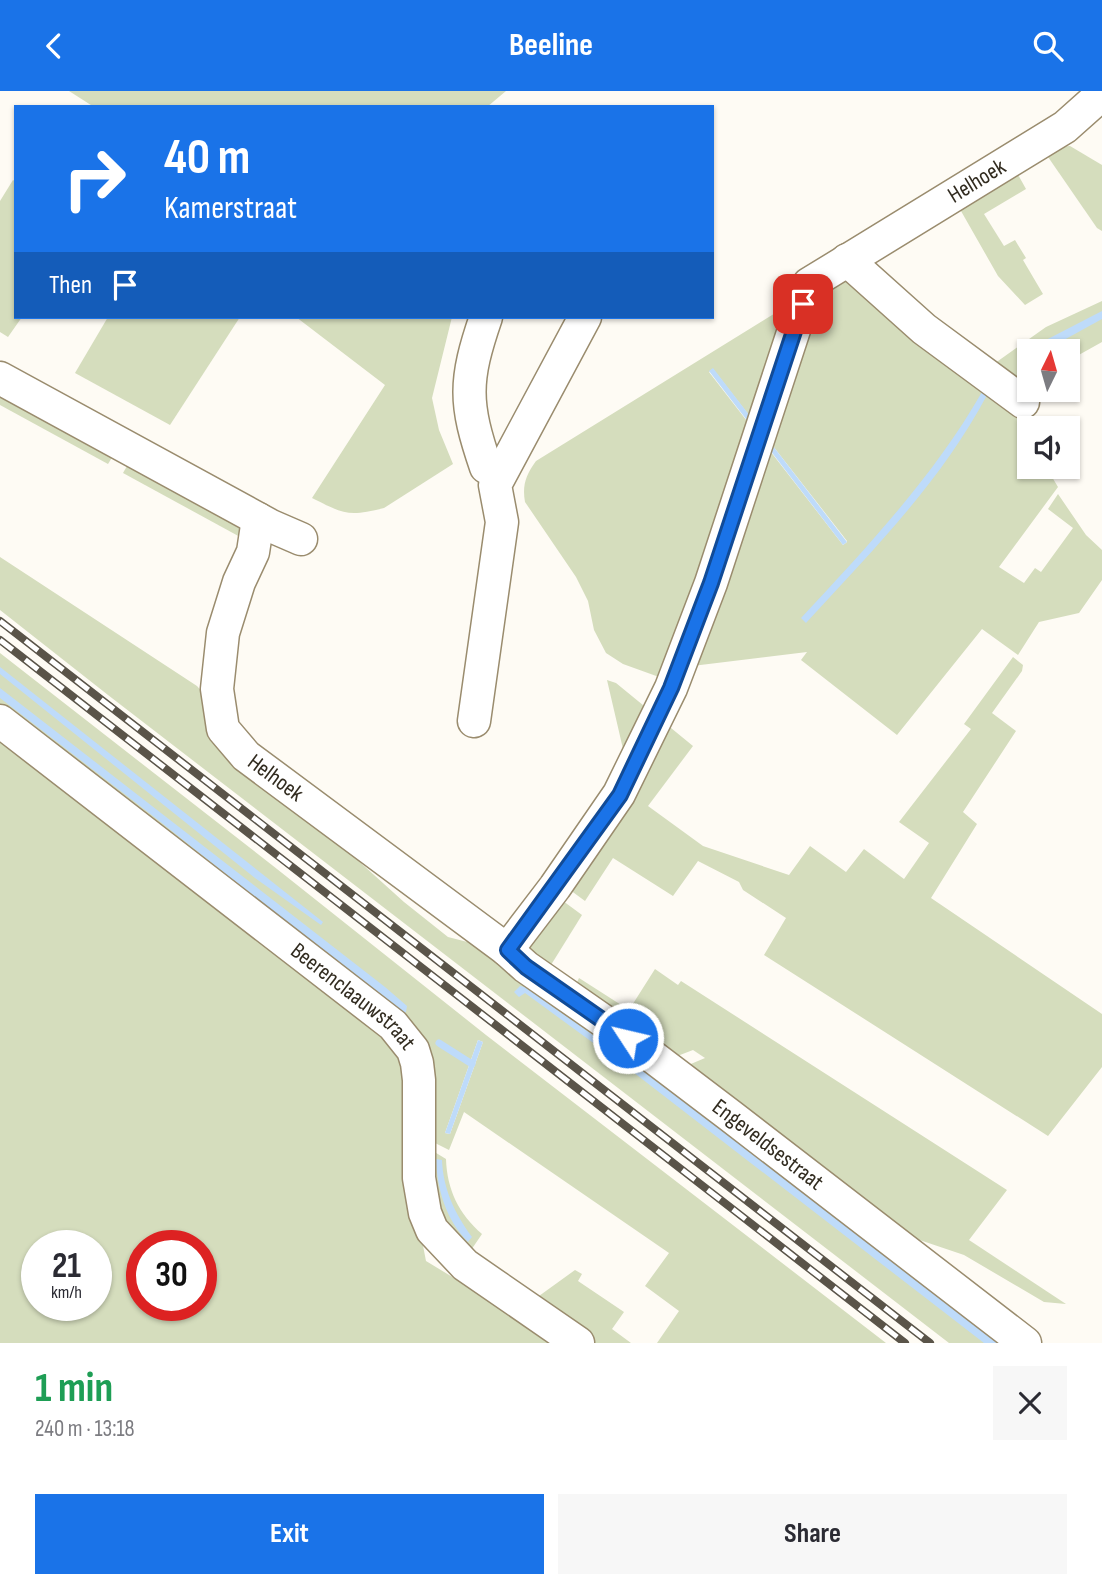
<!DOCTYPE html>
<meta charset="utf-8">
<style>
:root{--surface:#fff;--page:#f7f7f7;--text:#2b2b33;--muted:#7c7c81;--accent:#1a73e8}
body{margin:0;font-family:"Sofia Sans Condensed",sans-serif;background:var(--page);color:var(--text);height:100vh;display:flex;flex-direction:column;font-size:26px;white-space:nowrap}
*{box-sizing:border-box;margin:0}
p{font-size:23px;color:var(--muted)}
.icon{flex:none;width:38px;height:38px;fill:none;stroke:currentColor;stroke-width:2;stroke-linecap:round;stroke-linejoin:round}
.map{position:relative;height:1252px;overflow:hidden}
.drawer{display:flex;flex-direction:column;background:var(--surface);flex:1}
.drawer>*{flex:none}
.banner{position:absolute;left:14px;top:14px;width:700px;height:214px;border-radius:0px;box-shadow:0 2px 5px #0004;background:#1a73e8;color:#fff;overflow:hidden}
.needle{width:46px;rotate:5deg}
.buttons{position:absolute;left:1017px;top:248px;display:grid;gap:14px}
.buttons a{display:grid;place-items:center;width:63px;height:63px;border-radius:0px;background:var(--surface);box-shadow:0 2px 5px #0004;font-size:35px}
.speed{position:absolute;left:21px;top:1139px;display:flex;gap:14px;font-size:35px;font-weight:700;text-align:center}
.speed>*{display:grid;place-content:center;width:91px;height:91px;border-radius:50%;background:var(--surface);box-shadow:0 2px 5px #0004;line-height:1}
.speed small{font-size:18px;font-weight:400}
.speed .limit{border:10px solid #d22;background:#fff;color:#111}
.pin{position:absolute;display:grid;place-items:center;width:60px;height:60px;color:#fff;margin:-30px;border-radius:14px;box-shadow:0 4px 10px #0006}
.me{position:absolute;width:77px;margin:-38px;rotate:305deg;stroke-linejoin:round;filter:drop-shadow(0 0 5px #0008)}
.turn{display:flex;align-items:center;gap:24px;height:147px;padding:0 35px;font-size:32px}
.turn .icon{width:91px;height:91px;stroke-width:2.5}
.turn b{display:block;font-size:49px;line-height:60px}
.then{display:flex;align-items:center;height:66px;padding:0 35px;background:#0003;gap:14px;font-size:26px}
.round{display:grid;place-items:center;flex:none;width:74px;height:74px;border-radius:0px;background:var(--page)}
.head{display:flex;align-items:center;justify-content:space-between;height:119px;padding:0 35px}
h1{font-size:42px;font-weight:700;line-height:52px;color:#1e9e55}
.cta{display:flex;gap:14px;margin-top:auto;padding:14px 35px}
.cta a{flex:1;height:80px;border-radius:0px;background:var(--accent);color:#fff;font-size:28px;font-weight:700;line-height:80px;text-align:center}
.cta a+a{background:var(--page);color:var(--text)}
header{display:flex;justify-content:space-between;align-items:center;height:91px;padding:0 35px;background:var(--accent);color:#fff;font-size:32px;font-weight:700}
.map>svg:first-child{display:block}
.green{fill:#d5ddbd;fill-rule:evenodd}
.water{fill:#bedbfa}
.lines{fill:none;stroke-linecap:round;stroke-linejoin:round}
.stream{stroke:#bedbfa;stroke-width:7}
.minor-casing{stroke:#9a8c6e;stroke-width:35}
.minor{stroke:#fff;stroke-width:32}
.rail-casing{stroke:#5a5449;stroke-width:8}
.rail{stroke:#fff;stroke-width:5;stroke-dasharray:16;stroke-linecap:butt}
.route-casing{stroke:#114b97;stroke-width:18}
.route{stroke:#1a73e8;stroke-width:12}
.labels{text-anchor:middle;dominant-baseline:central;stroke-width:5;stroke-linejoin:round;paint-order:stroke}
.street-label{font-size:23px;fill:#322c20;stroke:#fff}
</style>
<header><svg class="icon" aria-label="back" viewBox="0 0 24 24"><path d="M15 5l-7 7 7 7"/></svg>Beeline<svg class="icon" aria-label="search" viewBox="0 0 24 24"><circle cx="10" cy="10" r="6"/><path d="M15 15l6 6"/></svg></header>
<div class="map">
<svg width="1102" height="1252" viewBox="0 0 1102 1252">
<rect width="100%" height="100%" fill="#fefbf4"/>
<g class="green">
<polygon points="69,0 506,0 487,16 94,16"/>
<polygon points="1070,55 1102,74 1102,140 1097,137 1046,63 1059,56"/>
<polygon points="1016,80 1026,98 984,123 1004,155 1015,149 1026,167 1023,169 1043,203 1025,214 998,185 957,113"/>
<polygon points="13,89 16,91 16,226 22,226 8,246 0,241 0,110"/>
<path d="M847 186 1013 320 1029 344V376H1046L1058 396 999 476 1024 492 1035 477 1041 481 1073 437 1048 418 1058 403 1086 444 1102 459V489L1079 522 1039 531 1018 564 982 538 897 644 801 569 807 561 684 576 659 586 623 573 606 562 594 539 588 510 576 486 525 411C522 394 526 384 536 370L827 190ZM713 278 847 450V451L843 454 709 281Z"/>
<polygon points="1102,210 1102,251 1068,270 1068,261 1029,261 1029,293 1021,294 991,275 1046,236"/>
<polygon points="108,226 240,226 170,334 75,282"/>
<path d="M296 226H452L432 307 439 339 453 373 384 417C348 426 344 423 312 407L385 294Z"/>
<polygon points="0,296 116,360 108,373 0,314"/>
<polygon points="131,368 249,430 242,447 123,382"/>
<polygon points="0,466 197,595 323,738 404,811 448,846 483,855 1014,1252 949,1252 108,604 0,519"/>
<path d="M0 562 277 778 486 944 886 1252H657L679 1220 645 1195 669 1162 464 1021 449 1059 429 1049V975L0 620ZM478 949 483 951 450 1043 445 1042Z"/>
<polygon points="1013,566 1023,574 1022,580 992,622 1016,640 963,721 977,733 931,807 1102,923 1102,976 1048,1045 764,864 786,827 743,799 739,791 698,770 673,805 613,767 585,810 566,796 630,688 607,589 616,592 693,655 648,715 703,755 789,784 810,755 846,781 864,758 904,788 929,752 899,731 971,638 964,633"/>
<path d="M0 639 410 957 417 1124 426 1170 561 1252H0ZM37 1155H96V1214H37ZM142 1155H201V1214H142Z"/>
<polygon points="559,807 582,824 546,882 521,862"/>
<polygon points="655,878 678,894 681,890 1007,1099 969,1149 1066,1213 1044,1211 964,1164 890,1139 679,978 705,967 693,959 667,969 573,900 579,887 629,919"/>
<path d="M428 1057 446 1068C447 1099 459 1123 482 1143L467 1165 439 1129Z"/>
<polygon points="575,1179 582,1183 578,1190 624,1221 612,1238 631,1252 594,1252 535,1211 539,1205"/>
</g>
<g class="water">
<polygon points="1102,220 1102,228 1042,261 1030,261 1044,250"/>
<polygon points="713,277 847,451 843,454 709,280"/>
<path d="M982 301 987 304C941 391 872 460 806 532L801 527C867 456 934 385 982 301Z"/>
<polygon points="0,576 323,831 321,834 255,787 0,583"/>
<polygon points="0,597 385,896 407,915 406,921 402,923 153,725 0,607"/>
<polygon points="520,895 525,896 664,994 999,1252 984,1252 633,981 525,902 519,906 514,901"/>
<polygon points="478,949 483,951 450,1043 445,1042"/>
<path d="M436 1068 442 1069C443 1098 455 1123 472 1146L468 1151C446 1129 437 1098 436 1068Z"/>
</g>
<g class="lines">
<polyline class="stream" points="439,952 472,973"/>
<g class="minor-casing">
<g id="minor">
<polyline points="847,169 924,238 1023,311"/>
<polyline points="0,287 271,435 301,448"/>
<path d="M486 376C464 312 464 290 486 226"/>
<path id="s1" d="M258 428 253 461 239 491 223 542 217 598 223 638 246 665 507 859 526 876 628 947 732 1026 1025 1252"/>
<path id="s2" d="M0 630 393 934 413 959 417 972 419 989V1087L425 1122 432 1139 465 1174 578 1252"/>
<polyline points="474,630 502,431 495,394 585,226"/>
<path id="s3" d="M507 859 555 796 619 703 671 597 711 492 809 193 1065 36 1102 3"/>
</g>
</g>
<use href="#minor" class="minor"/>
<g class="rail-casing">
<g id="rail">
<polyline points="0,530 930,1252"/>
<polyline points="0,549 905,1252"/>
</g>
</g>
<use href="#rail" class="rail"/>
</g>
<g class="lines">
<g class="route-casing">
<polyline id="route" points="628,947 526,876 508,859 620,704 671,597 711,492 803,213"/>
</g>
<use href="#route" class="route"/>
</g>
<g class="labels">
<g class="street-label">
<text stroke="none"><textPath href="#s3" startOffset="934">Helhoek</textPath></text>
<text stroke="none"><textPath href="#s1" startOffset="289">Helhoek</textPath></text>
<text stroke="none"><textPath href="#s2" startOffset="448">Beerenclaauwstraat</textPath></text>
<text stroke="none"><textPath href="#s1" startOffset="903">Engeveldsestraat</textPath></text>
</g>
</g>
</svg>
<div class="buttons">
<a><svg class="needle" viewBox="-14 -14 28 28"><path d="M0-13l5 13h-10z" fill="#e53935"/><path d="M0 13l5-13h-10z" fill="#7c7c81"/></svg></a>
<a><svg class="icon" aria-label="sound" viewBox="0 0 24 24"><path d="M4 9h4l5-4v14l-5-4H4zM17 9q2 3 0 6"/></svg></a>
</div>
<div class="speed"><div>21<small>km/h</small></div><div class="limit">30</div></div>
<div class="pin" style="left:803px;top:213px;background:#d93025"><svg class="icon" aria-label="arrive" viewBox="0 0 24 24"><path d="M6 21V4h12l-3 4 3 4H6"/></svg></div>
<svg class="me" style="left:628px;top:947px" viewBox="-20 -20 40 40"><circle r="17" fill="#1a73e8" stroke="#fff" stroke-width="3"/><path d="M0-11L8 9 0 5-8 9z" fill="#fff"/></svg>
<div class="banner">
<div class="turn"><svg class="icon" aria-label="right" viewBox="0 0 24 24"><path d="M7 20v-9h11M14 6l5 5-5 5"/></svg><div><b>40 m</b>Kamerstraat</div></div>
<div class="then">Then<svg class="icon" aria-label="arrive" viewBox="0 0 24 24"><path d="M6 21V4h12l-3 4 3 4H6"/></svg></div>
</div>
</div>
<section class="drawer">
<div class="head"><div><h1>1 min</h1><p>240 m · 13:18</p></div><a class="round"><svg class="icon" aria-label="close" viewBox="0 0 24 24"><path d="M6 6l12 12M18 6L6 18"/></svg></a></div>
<div class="cta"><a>Exit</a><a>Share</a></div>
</section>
